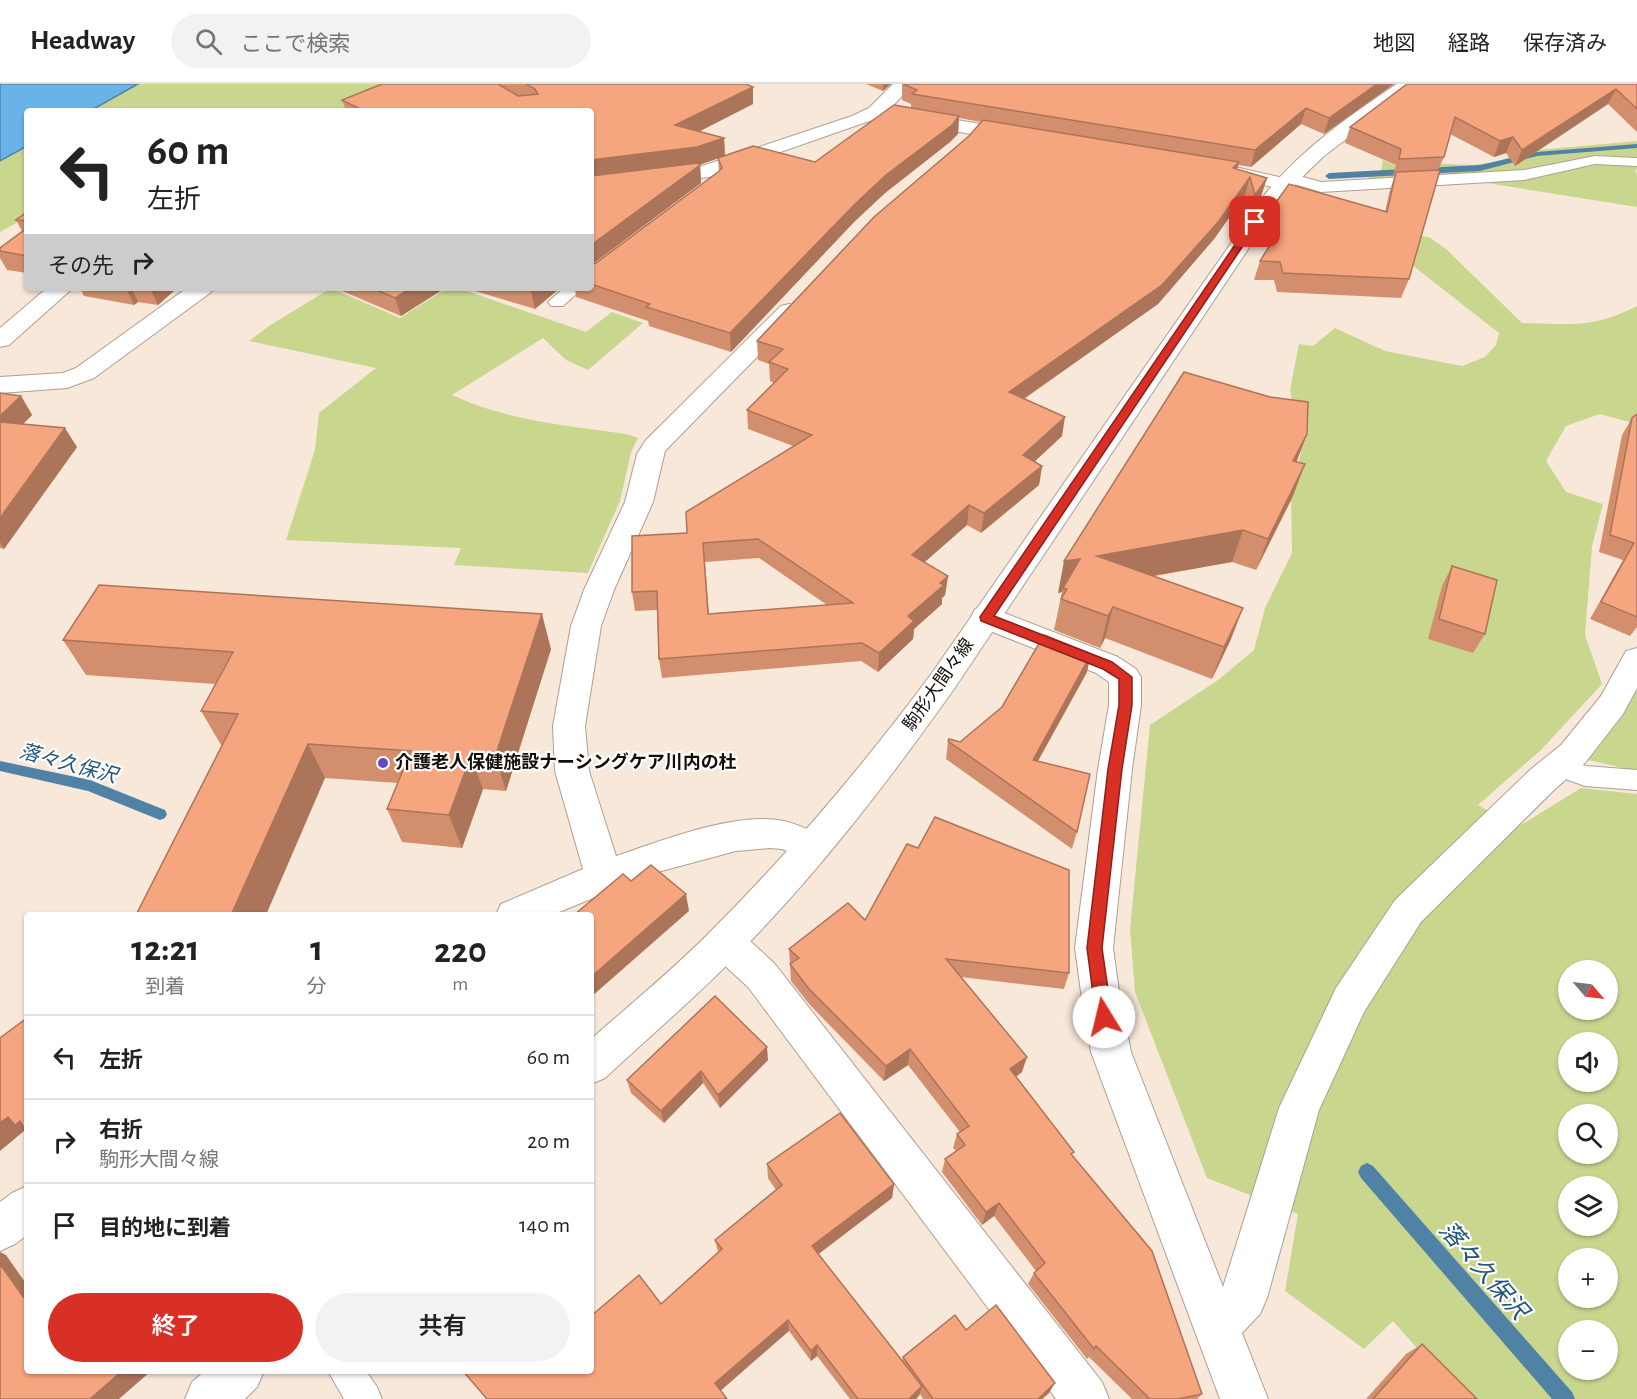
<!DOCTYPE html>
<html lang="ja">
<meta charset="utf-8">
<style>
:root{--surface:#fff;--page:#f2f2f2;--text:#222;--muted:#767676;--line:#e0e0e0;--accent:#d93025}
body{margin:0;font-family:"Alegreya Sans","Noto Sans JP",sans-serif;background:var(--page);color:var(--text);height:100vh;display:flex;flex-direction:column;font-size:22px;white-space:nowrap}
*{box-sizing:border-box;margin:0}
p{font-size:20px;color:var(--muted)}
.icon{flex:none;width:33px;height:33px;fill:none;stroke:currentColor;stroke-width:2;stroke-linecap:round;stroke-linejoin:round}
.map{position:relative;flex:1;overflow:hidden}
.side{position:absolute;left:24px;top:828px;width:570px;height:462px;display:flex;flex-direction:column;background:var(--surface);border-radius:6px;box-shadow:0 2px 4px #0004}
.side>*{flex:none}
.hud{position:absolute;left:24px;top:24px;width:570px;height:183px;border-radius:6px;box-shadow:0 2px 4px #0004;background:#fff;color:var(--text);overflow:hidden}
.needle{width:39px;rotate:118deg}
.controls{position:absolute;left:1558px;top:876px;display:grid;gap:12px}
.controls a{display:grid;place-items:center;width:60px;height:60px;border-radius:50%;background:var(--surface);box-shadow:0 2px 4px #0004;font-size:30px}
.pin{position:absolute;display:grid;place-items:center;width:51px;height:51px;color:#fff;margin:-26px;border-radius:12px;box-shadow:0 3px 9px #0006}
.me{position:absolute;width:66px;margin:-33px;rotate:351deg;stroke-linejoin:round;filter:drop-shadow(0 0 4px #0008)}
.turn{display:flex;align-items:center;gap:21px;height:126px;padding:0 24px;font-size:27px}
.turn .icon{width:78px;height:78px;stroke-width:2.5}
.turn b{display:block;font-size:42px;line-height:51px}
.then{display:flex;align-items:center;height:57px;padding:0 24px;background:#0003;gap:12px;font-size:22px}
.eta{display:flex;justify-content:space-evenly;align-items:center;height:102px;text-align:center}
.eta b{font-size:36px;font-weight:600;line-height:42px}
.action{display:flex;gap:12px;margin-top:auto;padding:12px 24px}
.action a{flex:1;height:69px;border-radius:36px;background:var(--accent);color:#fff;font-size:24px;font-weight:600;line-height:69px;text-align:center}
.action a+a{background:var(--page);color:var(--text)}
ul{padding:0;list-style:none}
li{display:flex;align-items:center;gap:18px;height:84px;padding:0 24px;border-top:2px solid var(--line)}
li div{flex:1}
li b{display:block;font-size:22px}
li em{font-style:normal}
header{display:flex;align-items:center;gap:36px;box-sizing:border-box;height:84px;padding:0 30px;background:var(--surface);border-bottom:2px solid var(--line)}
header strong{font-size:28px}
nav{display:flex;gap:33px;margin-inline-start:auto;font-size:21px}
.search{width:420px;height:54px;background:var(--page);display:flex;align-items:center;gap:15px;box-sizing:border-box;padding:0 21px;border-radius:33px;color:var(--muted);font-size:22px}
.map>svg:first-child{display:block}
.green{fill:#c9d68e;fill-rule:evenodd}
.water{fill:#6ab3e9;stroke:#5082a6;stroke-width:1.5}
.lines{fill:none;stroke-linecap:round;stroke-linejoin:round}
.stream{fill:#5082a6;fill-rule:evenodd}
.service-casing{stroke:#ae9f92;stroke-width:2}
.minor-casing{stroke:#ae9f92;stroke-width:2}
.secondary-casing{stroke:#ae9f92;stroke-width:2}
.service{fill:#fff;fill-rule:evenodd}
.minor{fill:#fff;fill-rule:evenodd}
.secondary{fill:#fff;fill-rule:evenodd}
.wall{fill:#d38f6d;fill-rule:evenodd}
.shaded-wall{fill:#ac7459}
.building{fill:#f5a67f;stroke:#ac7459;stroke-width:1.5;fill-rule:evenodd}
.route{fill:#d93025;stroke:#8d1f18;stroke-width:1.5}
.poi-dot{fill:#6746bf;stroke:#fff;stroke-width:2}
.labels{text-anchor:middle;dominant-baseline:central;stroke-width:4.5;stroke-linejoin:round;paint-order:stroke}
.street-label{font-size:18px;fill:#130e09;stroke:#fff}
.poi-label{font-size:18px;font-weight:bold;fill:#130e09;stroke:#fff;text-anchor:start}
.water-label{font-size:20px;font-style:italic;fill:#21557a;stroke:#fff}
.near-water-label{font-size:24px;font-style:italic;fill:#21557a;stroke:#fff}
</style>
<header>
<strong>Headway</strong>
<div class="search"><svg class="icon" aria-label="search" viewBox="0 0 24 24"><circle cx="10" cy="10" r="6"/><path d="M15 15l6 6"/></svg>ここで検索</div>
<nav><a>地図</a><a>経路</a><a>保存済み</a></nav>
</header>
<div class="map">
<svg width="1637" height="1315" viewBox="0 0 1637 1315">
<rect width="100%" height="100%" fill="#f8e8da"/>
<g class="green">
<polygon points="138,0 394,0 346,27 224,27 213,25 209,27 90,27"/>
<polygon points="1637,57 1637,85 1635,87 1637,90 1637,123 1443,92 1371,96 1362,88 1381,87 1383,76 1395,81 1400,78 1473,81 1496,78 1526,67"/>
<polygon points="27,62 27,133 0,148 0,77"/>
<path d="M1390 148 1429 153 1446 165 1522 239C1571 240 1591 245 1637 222V335L1633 339 1600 330 1566 342 1546 377 1566 408 1603 420 1592 462 1585 551 1602 600 1541 666 1478 721 1518 743 1581 704 1637 710V1315H1462L1393 1237 1364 1265 1285 1207 1298 1130 1207 1094 1135 908 1130 845 1150 641 1218 596 1254 566 1265 524 1292 469 1291 406 1301 369 1290 306 1299 260 1313 262 1335 244 1385 267 1462 282 1485 273 1496 261 1499 249 1407 177ZM1569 886H1608V926H1569ZM1569 958H1608V998H1569ZM1569 1030H1608V1070H1569ZM1569 1102H1608V1142H1569ZM1569 1174H1608V1214H1569ZM1569 1246H1608V1286H1569Z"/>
<path d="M331 204 400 234 447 204H458L586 248 612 228 643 239 588 286 566 276 543 254 452 311C505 336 568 342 626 350L638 354 631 368 620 417 588 489 454 481 461 464 286 456 315 366 319 329 376 284 249 257 269 242Z"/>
<polygon points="1637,606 1637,687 1588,676"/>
</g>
<polygon class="water" points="0,0 138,0 90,27 27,27 27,62 0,77"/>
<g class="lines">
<g class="stream">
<polygon points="1637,60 1637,64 1537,72 1480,87 1329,95 1325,92 1329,89 1480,81 1537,68"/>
<polygon points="0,677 90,696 165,726 167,730 165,734 160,736 88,707 0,687"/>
<polygon points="1367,1079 1373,1082 1572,1308 1575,1315 1552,1315 1361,1094 1358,1088 1361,1082"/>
</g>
<g class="service-casing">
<g id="service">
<polygon points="1595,72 1637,74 1637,82 1595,80 1524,96 1321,108 1284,97 1281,94 1289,89 1321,98 1524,86"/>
<polygon points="564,204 583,204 563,222 551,222 548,218"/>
<polygon points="1558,672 1586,682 1637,686 1637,706 1585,702 1549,689 1546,682 1549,675"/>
<polygon points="328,1287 366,1287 377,1303 382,1315 344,1315"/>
</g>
</g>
<g class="minor-casing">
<g id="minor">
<polygon points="893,0 913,0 890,25 1017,46 1024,48 1027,52 1024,56 1017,58 878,34 709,93 591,108 591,96 699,83 852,32 869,24"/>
<polygon points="1222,80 1292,96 1295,100 1292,104 1285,106 1215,90 1212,86 1215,82"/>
<polygon points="47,204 73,204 9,261 0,263 0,244"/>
<polygon points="187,204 214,204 210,209 94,294 67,304 0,309 0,293 63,289 76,284"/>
<path d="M789 220 797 222 801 227 797 232 665 367 653 418 614 506 601 542 585 642 589 687 616 772C660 757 732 729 778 736 795 738 810 747 825 753L831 763 825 773 813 778 782 765 770 764 736 767 654 789 552 831H496L501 820 583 785 555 687 553 642 571 542 584 506 625 418 637 370 646 356 781 222Z"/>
<polygon points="986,522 1118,573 1136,585 1141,593 1141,621 1132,685 1113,864 1120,915 1131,968 1223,1203 1279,1024 1336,904 1395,816 1531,685 1561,661 1601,612 1626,567 1637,564 1637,604 1623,630 1585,679 1555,705 1421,838 1364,928 1319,1026 1267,1214 1260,1230 1242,1249 1268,1315 1220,1315 1091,968 1082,915 1075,864 1098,685 1109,621 1109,598 1096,589 975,541 971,533 975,525"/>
<polygon points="725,842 738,846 774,879 1102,1298 1109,1315 1056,1315 748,903 712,870 706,858 712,846"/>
<polygon points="27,1102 27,1151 15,1160 0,1167 0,1118 12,1109"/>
</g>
</g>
<g class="secondary-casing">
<g id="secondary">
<path d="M1397 0H1419L1324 72 1297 98 1273 128 954 605C888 698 818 789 738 870 696 913 649 953 605 994L591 1000V955C632 919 675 884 713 845 793 765 865 679 932 589L1266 109C1303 64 1349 32 1397 0Z"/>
<polygon points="205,1287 264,1287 257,1303 245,1315 185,1315 192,1298"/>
</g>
</g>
<use href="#service" class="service"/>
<use href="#minor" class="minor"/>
<use href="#secondary" class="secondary"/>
</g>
<g class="wall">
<path d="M382 0H746L753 3V20L699 47 724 54 725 72 815 78 911 24V20L902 16V0H1394L1324 50 1301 40 1251 83 1239 81 1237 85 1267 94 1261 112 1249 129 1245 111 1214 155 1158 220 1024 315 1062 352 1035 377 1042 382 1039 401 981 449 967 441 924 478 948 492 945 511 942 514V520L914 545 913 555 878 588 861 577 662 594 659 575 657 526 635 527 632 508 687 449 793 362 748 345 747 326 774 299 770 297 769 280 758 276 757 257 969 52 981 38 959 34 958 50 950 58 885 109 854 138 731 268 649 242 648 237 576 213 575 204H591V27H346L342 16ZM718 74 719 87 596 179 593 180 701 99 700 80ZM759 474 827 521 709 530 705 478Z"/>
<polygon points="866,0 891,0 883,7"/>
<polygon points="1637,0 1637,48 1608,20 1515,82 1506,69 1494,73 1450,50 1444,73 1438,86 1409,195 1401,214 1277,208 1274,196 1254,196 1260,177 1269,162 1259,153 1264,135 1385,128 1390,106 1395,91 1393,91 1396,81 1345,59 1350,43"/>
<polygon points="27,128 27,189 7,186 0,174 0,164 22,147 16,136"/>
<polygon points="80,204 177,204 158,221 138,218 134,221 84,212"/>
<polygon points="335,204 445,204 401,232"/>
<polygon points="465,204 560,204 535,225"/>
<polygon points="0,309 21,312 32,331 23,340 77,363 4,465 0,464"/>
<polygon points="1270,313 1307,350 1296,378 1293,412 1256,486 1232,478 1154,492 1231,555 1212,595 1105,554 1100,564 1054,546 1062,508 1058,509"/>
<polygon points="1637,330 1637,543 1630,552 1590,535 1623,476 1599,468 1622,351 1632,334"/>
<polygon points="1452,482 1485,550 1473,569 1428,555 1442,502"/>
<polygon points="63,556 551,565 506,707 483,705 462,764 402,758 387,725 398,699 325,694 221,661 201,627 215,600 86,591"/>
<polygon points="1087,588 1038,677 1077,748 1072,765 946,675 948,657 960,658"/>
<polygon points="865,836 1069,889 1064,905 961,893 1022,988 1016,993 1072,1072 1202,1310 1197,1315 1132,1315 1089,1273 1087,1275 1028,1200 1034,1189 1036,1187 994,1132 982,1141 942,1088 945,1075 956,1067 953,1064 957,1050 960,1048 908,981 884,997 810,921 791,897 789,865"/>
<polygon points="768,976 720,1024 703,999 664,1039 631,1009 627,996"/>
<polygon points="767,1080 894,1100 892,1114 818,1170 902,1277 903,1273 966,1246 1049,1309 1042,1315 923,1315 920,1310 916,1315 850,1315 817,1272 811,1277 789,1247 591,1287 661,1220 718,1168 715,1156 776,1106 768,1094"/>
<polygon points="1422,1260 1477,1315 1366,1315 1406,1270"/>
</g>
<g class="shaded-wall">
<polygon points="883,0 891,0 883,7"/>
<polygon points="1377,0 1394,0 1324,50 1329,34"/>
<polygon points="753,3 753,20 677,59 675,41"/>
<polygon points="1616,5 1608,20 1515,82 1522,66"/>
<polygon points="1306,24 1301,40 1251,83 1255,66"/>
<polygon points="959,32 958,50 950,58 885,109 854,138 731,268 730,249 855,120 886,91"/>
<polygon points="1513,53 1506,69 1494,73 1500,57"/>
<polygon points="724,54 725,72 699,81 591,94 591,76"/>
<polygon points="1239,78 1234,96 1233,84"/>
<polygon points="700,81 701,99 591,181 591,161"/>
<polygon points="1250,93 1245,111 1214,155 1158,220 1006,327 1009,308"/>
<polygon points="1267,94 1261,112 1249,129 1255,111"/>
<polygon points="126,204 132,204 138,218 134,221"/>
<polygon points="150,204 177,204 158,221"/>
<polygon points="411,204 445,204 401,232 395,214"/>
<polygon points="534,204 560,204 535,225 531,207"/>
<polygon points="21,312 32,331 6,357 0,348 0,332"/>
<polygon points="1065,333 1062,352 1020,391 1023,371"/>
<polygon points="65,344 77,363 4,465 0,458 0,434"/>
<polygon points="1307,350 1295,382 1293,377"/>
<polygon points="1305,380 1293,412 1256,486 1268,455"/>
<polygon points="1042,382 1039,401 981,449 984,429"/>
<polygon points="969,421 967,441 910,491 912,471"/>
<polygon points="1243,446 1232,478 1089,503 1097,472"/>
<polygon points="1080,475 1063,504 1062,508 1058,509 1064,477"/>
<polygon points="948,492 945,511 942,514 942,520 914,545 913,555 878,588 879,569 908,532 940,499"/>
<polygon points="1113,523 1105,554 1100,564 1108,532"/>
<polygon points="1243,524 1231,555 1212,595 1224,563"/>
<polygon points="542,530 551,565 506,707 495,673"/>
<polygon points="1091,570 1087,588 1029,693 1033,676"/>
<polygon points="308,660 325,694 266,831 231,831"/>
<polygon points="471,672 483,705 462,764 449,731"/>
<polygon points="686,810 689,827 591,913 591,893"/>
<polygon points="767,963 768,976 720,1024 718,1011"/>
<polygon points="910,965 908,981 884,997 886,982"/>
<polygon points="1027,973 1022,988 1005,1000 1010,985"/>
<polygon points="701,987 703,999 664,1039 661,1027"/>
<polygon points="8,1033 20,1037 27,1043 27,1050 24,1047 0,1067 0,1039"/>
<polygon points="894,1100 892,1114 812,1175 812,1162"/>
<polygon points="999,1119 994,1132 982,1141 986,1128"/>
<polygon points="0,1168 6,1171 27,1201 27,1218 0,1180"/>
<polygon points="788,1236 789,1247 718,1309 715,1299"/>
<polygon points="817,1261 817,1272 811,1277 811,1267"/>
<polygon points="122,1287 151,1287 119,1315 90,1315"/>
<polygon points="1055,1299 1049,1309 1042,1315 1038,1315"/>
<polygon points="922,1302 919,1312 916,1315 909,1315"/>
</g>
<g class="building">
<polygon points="382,0 498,0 518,12 538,10 535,5 526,0 746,0 753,3 675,41 724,54 697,63 591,76 591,27 364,27 342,16"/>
<polygon points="903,0 1377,0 1329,34 1306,24 1255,66 912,10 917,6"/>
<polygon points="1407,0 1637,0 1637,25 1616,5 1522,66 1513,53 1500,57 1455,33 1444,73 1399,75 1401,65 1350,43"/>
<polygon points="894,21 959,32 952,41 886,91 855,120 730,249 646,223 650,220 591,200 591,180 596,179 718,88 722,84 718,74 753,62 815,78"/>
<path d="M983 36 1239 78 1233 84 1267 94 1255 111 1250 93 1219 137 1162 201 1009 308 1065 333 1023 371 1042 382 984 429 969 421 912 471 948 492 940 499 944 501 908 532 914 537 879 569 862 559 659 575 657 507 632 508V452L687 449 686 428 812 351 747 326 788 285 769 278 783 265 757 257 874 133 969 52ZM758 455 853 519 708 530 703 459Z"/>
<polygon points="698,79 700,81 591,161 591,92"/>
<polygon points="1440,86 1409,195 1283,189 1280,178 1260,177 1279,147 1264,135 1289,100 1387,128 1396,88"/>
<polygon points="27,128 27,137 16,136"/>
<polygon points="27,144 27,172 0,167 0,164"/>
<polygon points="372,204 411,204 395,214"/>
<polygon points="521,204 534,204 531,207"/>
<polygon points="1184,288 1270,313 1308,318 1307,350 1293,377 1305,380 1268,455 1243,446 1097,472 1243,524 1224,563 1113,523 1108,532 1061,515 1067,505 1063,504 1080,475 1064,477"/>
<polygon points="0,309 21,312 0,332"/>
<polygon points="1637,330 1637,533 1601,518 1634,459 1610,451 1632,334"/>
<polygon points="0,338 65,344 0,434"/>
<polygon points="1452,482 1497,496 1485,550 1439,535"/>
<polygon points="99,501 542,530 495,673 471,672 449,731 387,725 411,667 308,660 231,831 136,831 238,630 201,627 233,568 63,556"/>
<polygon points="1044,551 1091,570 1033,676 1090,690 1077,748 948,657 949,655 960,658 1002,623"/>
<polygon points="935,733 1069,786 1069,889 946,875 1027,973 1010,985 1074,1068 1071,1070 1152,1167 1202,1310 1178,1315 1150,1315 1096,1262 1094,1265 1034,1189 1045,1179 999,1119 986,1128 945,1075 965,1061 957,1050 969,1042 910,965 886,982 809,905 790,880 799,874 789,865 848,819 865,836 907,760 918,764"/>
<polygon points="651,781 686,810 591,893 591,831 574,831 623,790 631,797"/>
<polygon points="715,912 767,963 718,1011 701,987 661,1027 627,996"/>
<polygon points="27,934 27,1048 20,1037 15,1041 8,1033 0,1039 0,954"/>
<polygon points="840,1029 894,1100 812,1162 922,1302 909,1315 858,1315 817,1261 811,1267 788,1236 715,1299 727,1315 487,1315 463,1287 591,1287 591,1232 639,1191 661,1220 722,1165 715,1156 782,1101 767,1080"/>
<polygon points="0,1180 27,1218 27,1287 122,1287 90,1315 0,1315"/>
<polygon points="996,1221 1055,1299 1038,1315 933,1315 903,1273 955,1231 966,1246"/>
<polygon points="1422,1260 1477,1315 1373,1315"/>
</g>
<polygon class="route" points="1252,136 1259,138 994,532 1112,578 1132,593 1132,621 1122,685 1102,864 1112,933 1110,938 1104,940 1098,938 1096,933 1087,864 1108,685 1119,621 1119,595 1103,585 981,537 980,533"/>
<circle class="poi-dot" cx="383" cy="679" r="6"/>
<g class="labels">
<g class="street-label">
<text transform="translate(939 601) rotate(-55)">駒形大間々線</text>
</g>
<g class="poi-label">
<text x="395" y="679">介護老人保健施設ナーシングケア川内の杜</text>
</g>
<g class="water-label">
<text transform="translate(68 680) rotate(15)">落々久保沢</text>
</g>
<g class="near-water-label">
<text transform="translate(1483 1187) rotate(49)">落々久保沢</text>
</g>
</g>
</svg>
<div class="controls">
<a><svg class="needle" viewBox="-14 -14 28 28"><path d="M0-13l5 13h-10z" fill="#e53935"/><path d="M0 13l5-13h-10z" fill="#767676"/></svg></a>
<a><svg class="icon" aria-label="sound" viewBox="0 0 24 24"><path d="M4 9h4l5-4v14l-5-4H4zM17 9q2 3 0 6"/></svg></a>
<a><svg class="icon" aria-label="search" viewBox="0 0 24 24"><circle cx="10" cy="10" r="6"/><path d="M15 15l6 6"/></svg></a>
<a><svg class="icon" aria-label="layers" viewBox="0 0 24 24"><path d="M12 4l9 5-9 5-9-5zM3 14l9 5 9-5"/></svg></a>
<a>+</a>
<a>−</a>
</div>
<div class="pin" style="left:1255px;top:138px;background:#d93025"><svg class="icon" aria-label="arrive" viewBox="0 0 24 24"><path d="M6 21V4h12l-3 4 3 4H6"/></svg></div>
<svg class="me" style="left:1104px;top:933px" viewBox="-20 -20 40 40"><circle r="19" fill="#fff"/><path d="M0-13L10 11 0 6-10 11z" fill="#d93025"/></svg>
<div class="hud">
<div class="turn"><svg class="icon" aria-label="left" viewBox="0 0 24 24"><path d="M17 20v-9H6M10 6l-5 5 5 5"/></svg><div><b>60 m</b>左折</div></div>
<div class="then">その先<svg class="icon" aria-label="right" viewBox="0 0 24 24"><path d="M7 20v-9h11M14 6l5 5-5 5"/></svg></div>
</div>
<section class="side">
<div class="eta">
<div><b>12:21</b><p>到着</p></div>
<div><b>1</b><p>分</p></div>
<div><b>220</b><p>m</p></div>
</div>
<ul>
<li><svg class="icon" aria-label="left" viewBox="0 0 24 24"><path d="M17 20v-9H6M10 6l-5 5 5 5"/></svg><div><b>左折</b></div><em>60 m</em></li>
<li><svg class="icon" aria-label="right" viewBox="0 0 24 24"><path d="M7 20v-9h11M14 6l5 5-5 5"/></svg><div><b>右折</b><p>駒形大間々線</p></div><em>20 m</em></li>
<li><svg class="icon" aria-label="arrive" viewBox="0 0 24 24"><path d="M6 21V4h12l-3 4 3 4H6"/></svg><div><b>目的地に到着</b></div><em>140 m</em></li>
</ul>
<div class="action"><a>終了</a><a>共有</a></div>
</section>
</div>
